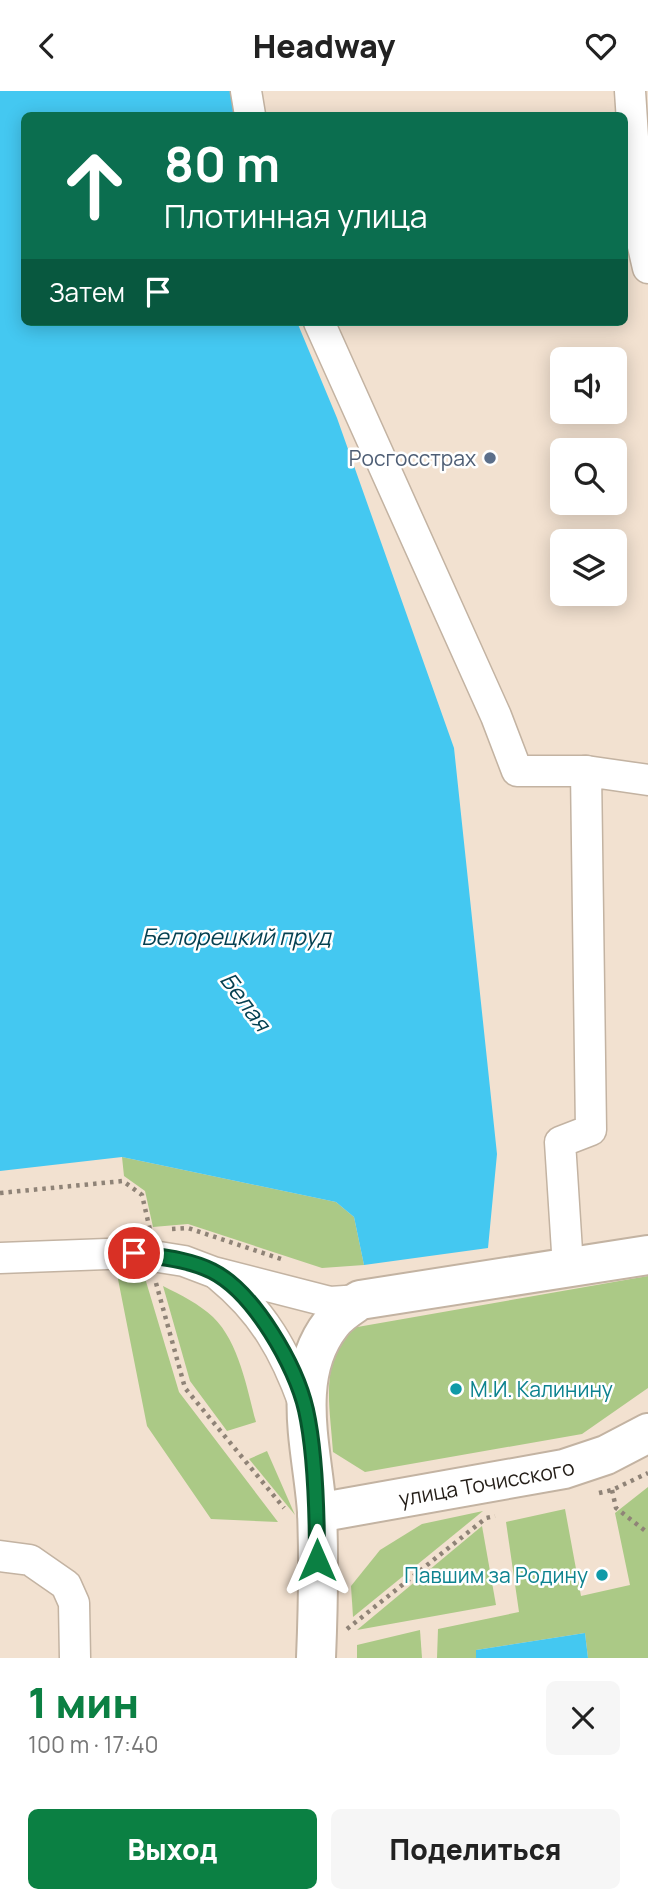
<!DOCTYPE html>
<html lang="ru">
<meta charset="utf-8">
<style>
:root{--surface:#fff;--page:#f6f6f6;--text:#222;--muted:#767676;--accent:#0b8043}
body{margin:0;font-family:Manrope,sans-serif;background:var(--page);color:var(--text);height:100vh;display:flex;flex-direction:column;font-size:26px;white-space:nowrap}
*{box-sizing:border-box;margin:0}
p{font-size:23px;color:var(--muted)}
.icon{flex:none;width:38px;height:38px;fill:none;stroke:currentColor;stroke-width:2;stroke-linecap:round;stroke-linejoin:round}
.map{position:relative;height:1567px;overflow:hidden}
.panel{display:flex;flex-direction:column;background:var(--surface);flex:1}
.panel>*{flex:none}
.guide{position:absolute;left:21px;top:21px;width:607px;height:214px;border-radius:10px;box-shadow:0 4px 18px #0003;background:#0b6e4f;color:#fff;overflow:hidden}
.buttons{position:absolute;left:550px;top:256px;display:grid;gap:14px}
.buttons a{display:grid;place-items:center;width:77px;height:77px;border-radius:10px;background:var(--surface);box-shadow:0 4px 18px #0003;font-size:35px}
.pin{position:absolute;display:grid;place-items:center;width:60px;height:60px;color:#fff;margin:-30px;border:4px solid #fff;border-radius:50%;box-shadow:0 2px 7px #0007}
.me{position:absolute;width:77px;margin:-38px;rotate:0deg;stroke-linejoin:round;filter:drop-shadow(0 0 5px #0008)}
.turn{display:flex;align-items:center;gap:24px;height:147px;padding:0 28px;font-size:32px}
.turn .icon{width:91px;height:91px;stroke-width:2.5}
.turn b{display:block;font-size:49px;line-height:60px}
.then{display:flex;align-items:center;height:66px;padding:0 28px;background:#0003;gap:14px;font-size:26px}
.round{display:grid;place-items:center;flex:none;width:74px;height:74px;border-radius:10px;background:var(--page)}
.summary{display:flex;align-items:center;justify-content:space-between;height:119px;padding:0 28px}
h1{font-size:42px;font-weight:800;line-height:52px;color:var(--accent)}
.primary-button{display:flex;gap:14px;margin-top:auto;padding:14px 28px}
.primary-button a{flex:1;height:80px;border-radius:10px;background:var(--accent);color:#fff;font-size:28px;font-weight:800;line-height:80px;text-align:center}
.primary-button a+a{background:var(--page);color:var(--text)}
header{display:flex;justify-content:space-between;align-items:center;height:91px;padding:0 28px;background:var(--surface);font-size:32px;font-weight:800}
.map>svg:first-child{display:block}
.green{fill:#abc986}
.water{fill:#44c8f1}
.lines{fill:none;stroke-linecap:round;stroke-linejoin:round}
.minor-casing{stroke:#c3b3a2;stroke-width:33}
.major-casing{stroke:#c3b3a2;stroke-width:42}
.path{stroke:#8f8377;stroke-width:4.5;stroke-dasharray:3.5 5;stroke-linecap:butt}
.minor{stroke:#fff;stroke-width:30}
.major{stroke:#fff;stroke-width:38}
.route-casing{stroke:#07532c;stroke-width:18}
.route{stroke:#0b8043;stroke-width:12}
.service-dot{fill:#5c6f8a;stroke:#fff;stroke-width:2.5}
.culture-dot{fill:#0f9aa8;stroke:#fff;stroke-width:2.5}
.labels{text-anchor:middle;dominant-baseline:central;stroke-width:5;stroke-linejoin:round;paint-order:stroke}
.service-label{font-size:21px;fill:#4e5e75;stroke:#fff;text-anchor:end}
.culture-label{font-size:21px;fill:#0d838f;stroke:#fff;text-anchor:start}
.street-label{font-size:21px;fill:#231d17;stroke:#fff}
.water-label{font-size:23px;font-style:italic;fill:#054152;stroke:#fff}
</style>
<header><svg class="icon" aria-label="back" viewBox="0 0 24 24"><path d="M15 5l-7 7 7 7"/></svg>Headway<svg class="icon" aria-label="heart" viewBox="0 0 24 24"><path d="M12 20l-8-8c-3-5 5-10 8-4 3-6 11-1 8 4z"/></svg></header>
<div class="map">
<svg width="648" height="1567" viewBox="0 0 648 1567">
<rect width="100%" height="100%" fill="#f2e1d0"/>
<g class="green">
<polygon points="122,1066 336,1111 354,1126 364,1174 322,1177 188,1133 153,1136 145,1100 124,1085"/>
<polygon points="117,1183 145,1187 179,1301 278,1431 211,1428 147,1335"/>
<path d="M648 1185V1297L582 1343 365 1381 333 1361C330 1315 321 1280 346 1238Z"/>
<path d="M163 1195C181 1204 199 1213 213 1226 239 1251 247 1298 256 1331L227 1340 190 1290Z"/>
<polygon points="267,1360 295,1424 249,1368"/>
<polygon points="648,1396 648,1567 588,1567 585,1542 476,1559 476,1567 437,1567 438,1538 519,1521 506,1431 565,1418 581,1505 630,1494 615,1422"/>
<polygon points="483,1420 353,1526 351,1495 380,1459 422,1433"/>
<polygon points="482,1435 496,1514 357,1539"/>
<polygon points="420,1539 422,1567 357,1567 357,1554"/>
</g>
<g class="water">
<polygon points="0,0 233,0 235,24 24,24 24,231 297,231 337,327 454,657 497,1063 488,1157 364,1174 354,1126 336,1111 122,1066 0,1080"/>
<polygon points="585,1542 588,1567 476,1567 476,1559"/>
</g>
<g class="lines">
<g class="minor-casing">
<g id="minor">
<polyline points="246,0 250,24"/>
<polyline points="630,0 639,138 648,177"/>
<polyline points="319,231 496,625 517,680 586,680"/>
<polyline points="0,1167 134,1162 184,1170 213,1181 330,1211 360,1209"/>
<polyline points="568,1176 560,1051 591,1039 586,680 648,689"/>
<path d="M219 1185C263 1221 285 1260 304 1313"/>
<polyline points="0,1465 30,1469 66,1494 74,1512 75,1567"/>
</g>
</g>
<g class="major-casing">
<g id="major">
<path id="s1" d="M317 1422 564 1378 606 1364 648 1342"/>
<path d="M316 1567C318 1519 319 1469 317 1421 313 1360 289 1287 331 1233 338 1223 350 1216 360 1209L648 1164"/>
</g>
</g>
<g class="path">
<polyline points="0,1102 123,1090 142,1104 150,1139"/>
<polyline points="172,1138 188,1137 284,1169"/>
<polyline points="156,1192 185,1297 284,1417"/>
<polyline points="612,1399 616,1417 648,1442"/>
<polyline points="599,1402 612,1399 648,1382"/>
<polyline points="347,1538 486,1427 495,1425"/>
</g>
<use href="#minor" class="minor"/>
<use href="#major" class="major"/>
</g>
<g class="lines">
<g class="route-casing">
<path id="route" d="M134 1162C160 1166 188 1168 212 1180 254 1201 296 1275 306 1319 316 1364 317 1423 317 1469"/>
</g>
<use href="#route" class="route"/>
</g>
<circle class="service-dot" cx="490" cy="367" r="7"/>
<g class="culture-dot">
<circle cx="456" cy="1298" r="7"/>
<circle cx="602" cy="1484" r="7"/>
</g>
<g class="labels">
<g class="service-label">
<text x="476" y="367">Росгосстрах</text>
</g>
<g class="culture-label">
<text x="470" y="1298">М.И. Калинину</text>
<text x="588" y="1484" text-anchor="end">Павшим за Родину</text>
</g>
<g class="street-label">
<text stroke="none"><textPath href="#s1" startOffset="172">улица Точисского</textPath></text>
</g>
<g class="water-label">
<text x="236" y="845">Белорецкий пруд</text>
<text transform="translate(246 910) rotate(53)">Белая</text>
</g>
</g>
</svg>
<div class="buttons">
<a><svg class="icon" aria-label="sound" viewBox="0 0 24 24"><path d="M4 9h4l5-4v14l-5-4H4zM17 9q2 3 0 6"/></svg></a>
<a><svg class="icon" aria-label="search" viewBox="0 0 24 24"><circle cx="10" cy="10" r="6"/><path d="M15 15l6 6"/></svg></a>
<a><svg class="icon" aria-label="layers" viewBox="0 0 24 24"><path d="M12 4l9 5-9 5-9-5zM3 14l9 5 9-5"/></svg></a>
</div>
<div class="pin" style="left:134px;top:1162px;background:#d93025"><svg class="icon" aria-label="arrive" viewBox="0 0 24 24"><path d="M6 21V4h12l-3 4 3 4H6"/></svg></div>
<svg class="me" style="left:317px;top:1469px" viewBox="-20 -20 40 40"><path d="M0-17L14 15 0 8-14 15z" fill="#0b8043" stroke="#fff" stroke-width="4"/></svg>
<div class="guide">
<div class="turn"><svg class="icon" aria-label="ahead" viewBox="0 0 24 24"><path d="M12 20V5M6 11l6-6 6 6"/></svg><div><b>80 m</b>Плотинная улица</div></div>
<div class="then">Затем<svg class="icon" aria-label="arrive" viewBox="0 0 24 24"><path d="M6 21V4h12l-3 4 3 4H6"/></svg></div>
</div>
</div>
<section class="panel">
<div class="summary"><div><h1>1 мин</h1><p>100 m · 17:40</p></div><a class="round"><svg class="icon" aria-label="close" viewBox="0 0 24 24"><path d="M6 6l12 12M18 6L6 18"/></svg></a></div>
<div class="primary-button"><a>Выход</a><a>Поделиться</a></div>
</section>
